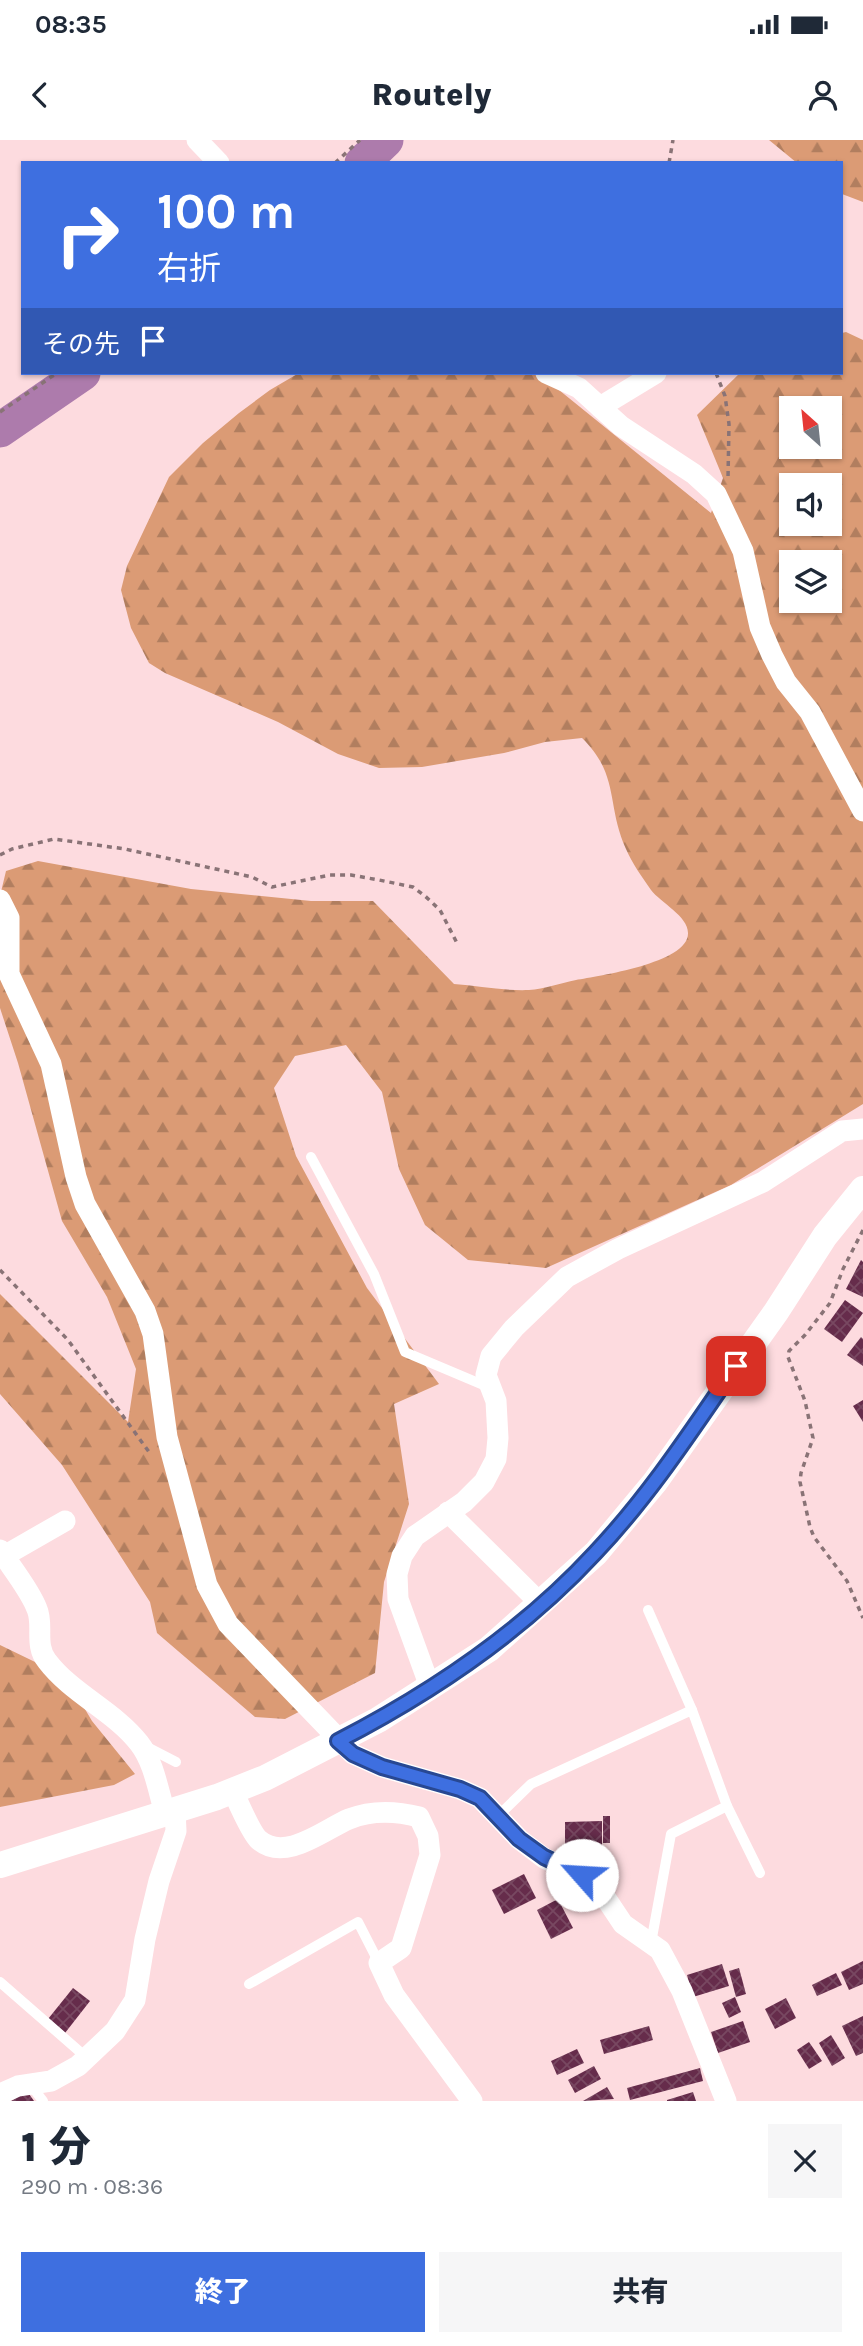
<!DOCTYPE html>
<html lang="ja">
<meta charset="utf-8">
<style>
:root{--surface:#fff;--page:#f6f6f7;--text:#1f2937;--muted:#747a83;--accent:#3e6fe0}
body{margin:0;font-family:Karla,"Noto Sans JP",sans-serif;background:var(--page);color:var(--text);height:100vh;display:flex;flex-direction:column;font-size:26px;white-space:nowrap}
*{box-sizing:border-box;margin:0}
p{font-size:23px;color:var(--muted)}
.icon{flex:none;width:38px;height:38px;fill:none;stroke:currentColor;stroke-width:2;stroke-linecap:round;stroke-linejoin:round}
.map{position:relative;height:1961px;overflow:hidden}
.panel{display:flex;flex-direction:column;background:var(--surface);flex:1}
.panel>*{flex:none}
.top-card{position:absolute;left:21px;top:21px;width:822px;height:214px;border-radius:0px;box-shadow:0 2px 5px #0004;background:#3e6fe0;color:#fff;overflow:hidden}
.needle{width:46px;rotate:333deg}
.controls{position:absolute;left:779px;top:256px;display:grid;gap:14px}
.controls a{display:grid;place-items:center;width:63px;height:63px;border-radius:0px;background:var(--surface);box-shadow:0 2px 5px #0004;font-size:35px}
.pin{position:absolute;display:grid;place-items:center;width:60px;height:60px;color:#fff;margin:-30px;border-radius:14px;box-shadow:0 4px 10px #0006}
.me{position:absolute;width:77px;margin:-38px;rotate:296deg;stroke-linejoin:round;filter:drop-shadow(0 0 5px #0008)}
.turn{display:flex;align-items:center;gap:24px;height:147px;padding:0 21px;font-size:32px}
.turn .icon{width:91px;height:91px;stroke-width:2.5}
.turn b{display:block;font-size:49px;line-height:60px}
.then{display:flex;align-items:center;height:66px;padding:0 21px;background:#0003;gap:14px;font-size:26px}
.round{display:grid;place-items:center;flex:none;width:74px;height:74px;border-radius:0px;background:var(--page)}
.headline{display:flex;align-items:center;justify-content:space-between;height:119px;padding:0 21px}
h1{font-size:42px;font-weight:800;line-height:52px}
.action{display:flex;gap:14px;margin-top:auto;padding:14px 21px}
.action a{flex:1;height:80px;border-radius:0px;background:var(--accent);color:#fff;font-size:28px;font-weight:800;line-height:80px;text-align:center}
.action a+a{background:var(--page);color:var(--text)}
.status{display:flex;justify-content:space-between;align-items:center;height:49px;padding:0 35px;background:var(--surface);direction:ltr}
.status svg{height:19px;fill:currentColor}
header{display:flex;justify-content:space-between;align-items:center;height:91px;padding:0 21px;background:var(--surface);font-size:32px;font-weight:800}
.map>svg:first-child{display:block}
.forest{fill:url(#forest-firs);fill-rule:evenodd}
.lines{fill:none;stroke-linecap:round;stroke-linejoin:round}
.river{stroke:#ad7bac;stroke-width:35}
.building{fill:url(#building-cross-hatch)}
.path{stroke:#897376;stroke-width:3.5;stroke-dasharray:5 5;stroke-linecap:butt}
.service{stroke:#fff;stroke-width:10}
.minor{stroke:#fff;stroke-width:21}
.tertiary{stroke:#fff;stroke-width:26}
.route-casing{stroke:#284892;stroke-width:18}
.route{stroke:#3e6fe0;stroke-width:12}
</style>
<div class="status"><b>08:35</b><svg viewBox="0 0 49 12"><path d="M0 12V9h3v3zM5 12V6h3v6zM10 12V3h3v9zM15 12V0h3v12zM26 1h20v11H26zM47 4h2v5h-2z"/></svg></div>
<header><svg class="icon" aria-label="back" viewBox="0 0 24 24"><path d="M15 5l-7 7 7 7"/></svg>Routely<svg class="icon" aria-label="person" viewBox="0 0 24 24"><circle cx="12" cy="8" r="4"/><path d="M4 21q1-7 8-7t8 7"/></svg></header>
<div class="map">
<svg width="863" height="1961" viewBox="0 0 863 1961">
<defs>
<pattern id="forest-firs" width="22" height="20" patternUnits="userSpaceOnUse" patternTransform="scale(1.75)"><rect width="22" height="20" fill="#db9b75"/><path d="M5 1l3.5 6h-7zM16 11l3.5 6h-7z" fill="#b17e5f"/></pattern>
<pattern id="building-cross-hatch" width="8" height="8" patternUnits="userSpaceOnUse" patternTransform="scale(1.75)"><rect width="8" height="8" fill="#662c4b"/><path d="M0 0l8 8M0 8l8-8" fill="none" stroke="#784861"/></pattern>
</defs>
<rect width="100%" height="100%" fill="#fddbdf"/>
<g class="forest">
<polygon points="769,0 863,0 863,62 842,54 842,23 797,23"/>
<path d="M846 192 863 200V964L731 1045 546 1128 468 1120 425 1085 399 1029 382 952 346 905 295 916 274 948 296 1016 367 1148 439 1244 394 1264 409 1364 384 1442 375 1533 285 1579 255 1577 157 1493 150 1462 62 1325 0 1254V1154L128 1282 136 1229 107 1157 62 1081 18 923 0 868V756L6 731 38 721 191 749 311 761H373L454 844C479 846 504 851 529 850 544 849 561 843 576 840 598 836 689 823 688 793 688 776 661 763 651 750 642 737 632 723 626 709 606 665 620 635 582 598L545 602 504 613 422 627 379 628 338 614 278 582 165 533 149 523 131 488 121 450 127 426 169 337 203 303 239 273 270 250 299 233H538L711 373 723 338 697 275 740 233H842V193ZM791 268H830V306H791ZM791 345H830V383H791ZM791 422H830V460H791Z"/>
<polygon points="0,1505 66,1537 92,1581 135,1634 114,1645 0,1667"/>
</g>
<g class="lines">
<g class="river">
<polyline points="362,23 386,0"/>
<polyline points="0,290 83,233"/>
</g>
</g>
<g class="building">
<polygon points="861,1120 863,1122 863,1157 846,1149"/>
<polygon points="845,1160 863,1173 842,1202 824,1189"/>
<polygon points="861,1197 863,1199 863,1226 847,1215"/>
<polygon points="863,1260 863,1282 853,1266"/>
<rect x="603" y="1676" width="7" height="27"/>
<polygon points="602,1681 602,1709 565,1710 565,1682"/>
<polygon points="524,1734 536,1758 504,1774 492,1750"/>
<polygon points="558,1759 573,1788 551,1799 537,1770"/>
<polygon points="863,1821 863,1844 849,1850 841,1832"/>
<polygon points="722,1824 729,1846 693,1857 687,1835"/>
<polygon points="739,1828 746,1854 736,1857 729,1831"/>
<polygon points="836,1833 842,1845 817,1856 812,1845"/>
<polygon points="73,1848 90,1861 65,1893 48,1879"/>
<polygon points="735,1857 741,1872 729,1878 722,1863"/>
<polygon points="786,1858 796,1878 775,1889 765,1869"/>
<polygon points="863,1876 863,1913 856,1916 842,1886"/>
<polygon points="743,1881 750,1902 718,1913 711,1892"/>
<polygon points="649,1886 653,1900 604,1914 600,1900"/>
<polygon points="831,1895 845,1918 832,1926 819,1903"/>
<polygon points="809,1902 822,1921 809,1929 797,1910"/>
<polygon points="577,1909 584,1923 557,1935 551,1921"/>
<polygon points="594,1926 601,1939 575,1953 568,1940"/>
<polygon points="700,1928 703,1941 630,1960 627,1948"/>
<polygon points="607,1947 614,1959 583,1961"/>
<polygon points="27,1951 34,1961 11,1961"/>
<polygon points="693,1952 696,1961 667,1961 667,1960"/>
</g>
<g class="lines">
<g class="path">
<polyline points="335,23 360,0"/>
<polyline points="669,23 673,0"/>
<polyline points="716,233 725,256 729,284 728,338"/>
<polyline points="0,272 57,233"/>
<polyline points="0,715 12,709 54,699 125,709 252,737 272,747 330,735 351,735 379,740 413,747 425,756 440,770 458,805"/>
<polyline points="863,1090 843,1129 830,1163 805,1195 789,1211 788,1217 805,1261 813,1298 801,1333 800,1342 810,1387 814,1397 847,1441 863,1478"/>
<polyline points="0,1130 68,1200 149,1312"/>
</g>
<g class="service">
<polyline points="311,1017 374,1134 405,1212 488,1247"/>
<polyline points="648,1470 692,1570"/>
<polyline points="145,1606 176,1622"/>
<polyline points="727,1666 760,1733"/>
<polyline points="499,1675 531,1644 692,1570 727,1666 671,1694 651,1803"/>
<polyline points="0,1842 87,1918"/>
<polyline points="249,1844 358,1782 379,1823"/>
<polyline points="30,1944 43,1961"/>
</g>
<g class="minor">
<polyline points="197,0 219,23"/>
<polyline points="546,233 579,248 621,286 694,334 716,354 743,411 760,487 772,515 786,542 810,572 863,671"/>
<polyline points="600,267 656,233"/>
<polyline points="0,760 9,778 9,834 51,924 76,1037 85,1064 145,1171 153,1194 167,1297 207,1445 228,1484 353,1614 382,1627 460,1649 480,1658 519,1699 544,1718 582,1736 603,1754 623,1784 660,1810 682,1851 726,1961"/>
<polyline points="448,1372 541,1464"/>
<path d="M0 1410C11 1427 30 1450 37 1469 44 1485 34 1505 47 1521 72 1554 114 1571 139 1603 154 1622 158 1650 165 1673"/>
<polyline points="4,1416 65,1381"/>
<polyline points="430,1547 398,1459 397,1434 402,1416 415,1396 464,1362 484,1342 496,1319 498,1298 496,1261 486,1235 491,1216 514,1188 567,1137 618,1109 763,1042 842,991 863,989"/>
<path d="M233 1651C238 1662 251 1693 259 1700 285 1723 325 1689 349 1679 372 1670 396 1671 419 1677L428 1696 430 1715 401 1808 379 1823 394 1855 472 1961"/>
<polyline points="0,1954 18,1946 51,1941 78,1926 115,1891 135,1860 145,1799 159,1741 176,1691 175,1670"/>
</g>
<polyline class="tertiary" points="0,1725 217,1657 265,1638 378,1580 489,1509 596,1413 655,1342 776,1172 825,1096 863,1049"/>
</g>
<g class="lines">
<g class="route-casing">
<path id="route" d="M582 1735 544 1717 519 1699 480 1658 460 1649 382 1627 353 1614 338 1601C433 1552 523 1491 595 1413 649 1356 692 1290 736 1226"/>
</g>
<use href="#route" class="route"/>
</g>
</svg>
<div class="controls">
<a><svg class="needle" viewBox="-14 -14 28 28"><path d="M0-13l5 13h-10z" fill="#e53935"/><path d="M0 13l5-13h-10z" fill="#747a83"/></svg></a>
<a><svg class="icon" aria-label="sound" viewBox="0 0 24 24"><path d="M4 9h4l5-4v14l-5-4H4zM17 9q2 3 0 6"/></svg></a>
<a><svg class="icon" aria-label="layers" viewBox="0 0 24 24"><path d="M12 4l9 5-9 5-9-5zM3 14l9 5 9-5"/></svg></a>
</div>
<div class="pin" style="left:736px;top:1226px;background:#d93025"><svg class="icon" aria-label="arrive" viewBox="0 0 24 24"><path d="M6 21V4h12l-3 4 3 4H6"/></svg></div>
<svg class="me" style="left:582px;top:1735px" viewBox="-20 -20 40 40"><circle r="19" fill="#fff"/><path d="M0-13L10 11 0 6-10 11z" fill="#3e6fe0"/></svg>
<div class="top-card">
<div class="turn"><svg class="icon" aria-label="right" viewBox="0 0 24 24"><path d="M7 20v-9h11M14 6l5 5-5 5"/></svg><div><b>100 m</b>右折</div></div>
<div class="then">その先<svg class="icon" aria-label="arrive" viewBox="0 0 24 24"><path d="M6 21V4h12l-3 4 3 4H6"/></svg></div>
</div>
</div>
<section class="panel">
<div class="headline"><div><h1>1 分</h1><p>290 m · 08:36</p></div><a class="round"><svg class="icon" aria-label="close" viewBox="0 0 24 24"><path d="M6 6l12 12M18 6L6 18"/></svg></a></div>
<div class="action"><a>終了</a><a>共有</a></div>
</section>
